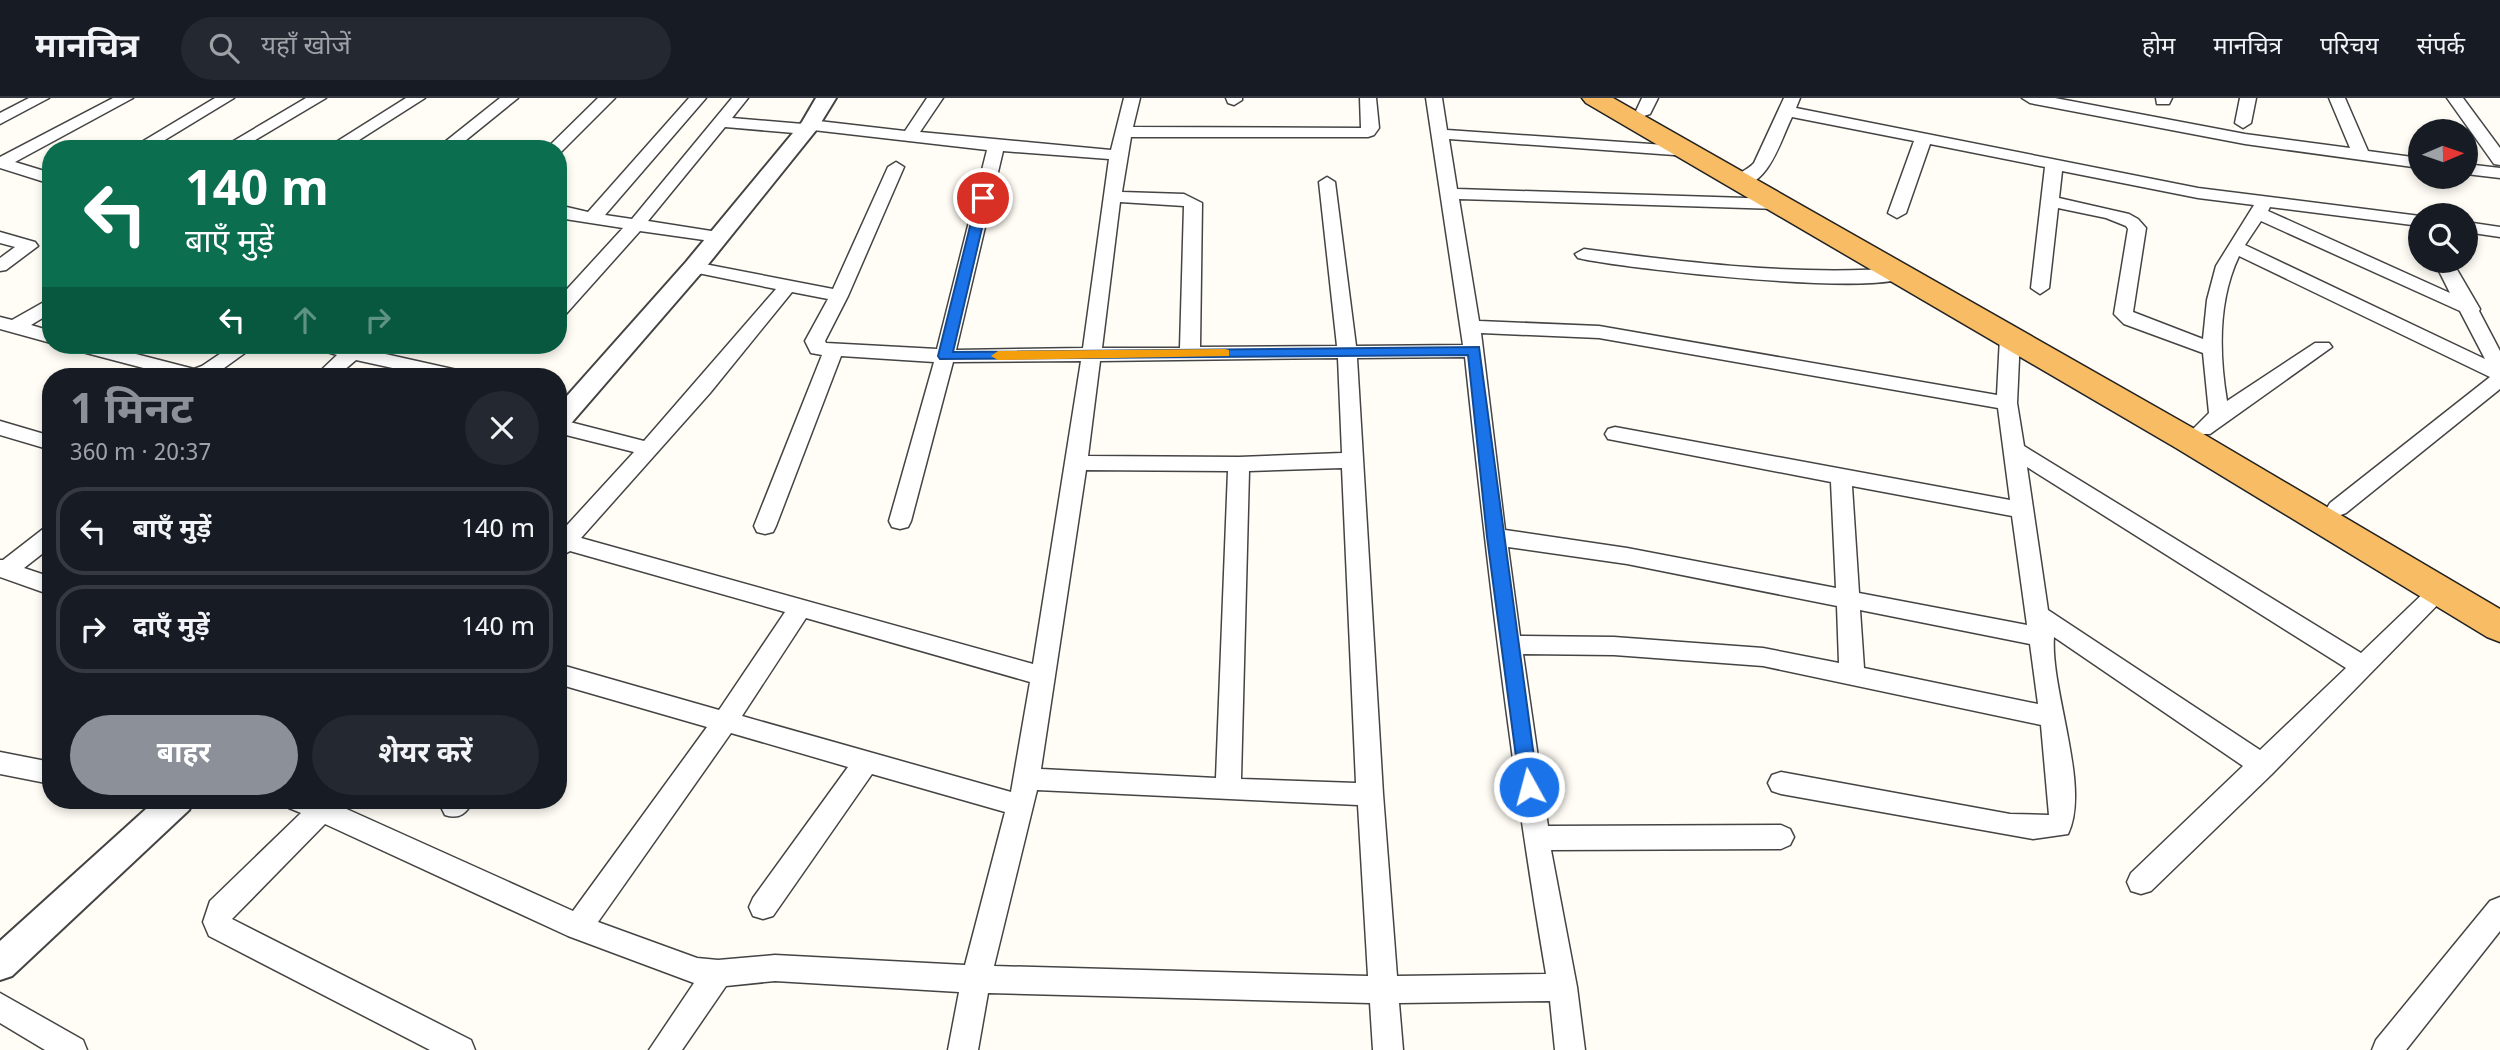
<!DOCTYPE html>
<html lang="hi">
<meta charset="utf-8">
<style>
:root{--surface:#171b24;--page:#242831;--text:#f1f3f6;--muted:#9ea1a6;--line:#363941;--accent:#8c9099}
body{margin:0;font-family:Georgia,"Noto Sans Devanagari",serif;background:var(--page);color:var(--text);height:100vh;display:flex;flex-direction:column;font-size:26px;white-space:nowrap}
*{box-sizing:border-box;margin:0}
p{font-size:23px;color:var(--muted)}
.icon{flex:none;width:38px;height:38px;fill:none;stroke:currentColor;stroke-width:2;stroke-linecap:round;stroke-linejoin:round}
.map{position:relative;flex:1;overflow:hidden}
.side{position:absolute;left:42px;top:270px;width:525px;height:441px;display:flex;flex-direction:column;background:var(--surface);border-radius:28px;box-shadow:0 4px 10px #0003}
.side>*{flex:none}
.guide{position:absolute;left:42px;top:42px;width:525px;height:214px;border-radius:28px;box-shadow:0 4px 10px #0003;background:#0b6e4f;color:#fff;overflow:hidden}
.needle{width:46px;rotate:88deg}
.tools{position:absolute;left:2408px;top:21px;display:grid;gap:14px}
.tools a{display:grid;place-items:center;width:70px;height:70px;border-radius:50%;background:var(--surface);box-shadow:0 4px 10px #0003;font-size:35px}
.pin{position:absolute;display:grid;place-items:center;width:60px;height:60px;color:#fff;margin:-30px;border:4px solid #fff;border-radius:50%;box-shadow:0 2px 7px #0007}
.me{position:absolute;width:77px;margin:-38px;rotate:353deg;stroke-linejoin:round;filter:drop-shadow(0 0 5px #0008)}
.turn{display:flex;align-items:center;gap:24px;height:147px;padding:0 28px;font-size:32px}
.turn .icon{width:91px;height:91px;stroke-width:2.5}
.turn b{display:block;font-size:49px;line-height:60px}
.lanes{display:flex;align-items:center;height:66px;padding:0 28px;background:#0003;justify-content:center;gap:35px;direction:ltr}
.lanes .off{opacity:.35}
.round{display:grid;place-items:center;flex:none;width:74px;height:74px;border-radius:37px;background:var(--page)}
.overview{display:flex;align-items:center;justify-content:space-between;height:119px;padding:0 28px}
h1{font-size:42px;font-weight:700;line-height:52px;color:var(--accent)}
.button{display:flex;gap:14px;margin-top:auto;padding:14px 28px}
.button a{flex:1;height:80px;border-radius:42px;background:var(--accent);color:#fff;font-size:28px;font-weight:700;line-height:80px;text-align:center}
.button a+a{background:var(--page);color:var(--text)}
ul{padding:0;list-style:none}
li{display:flex;align-items:center;gap:21px;height:88px;margin:0 14px 10px;padding:0 14px;border:4px solid var(--line);border-radius:28px}
li div{flex:1}
li b{display:block;font-size:26px}
li em{font-style:normal}
header{display:flex;align-items:center;gap:42px;box-sizing:border-box;height:98px;padding:0 35px;background:var(--surface);border-bottom:2px solid var(--line)}
header strong{font-size:33px}
nav{display:flex;gap:38px;margin-inline-start:auto;font-size:24px}
.search{width:490px;height:63px;background:var(--page);display:flex;align-items:center;gap:18px;box-sizing:border-box;padding:0 24px;border-radius:38px;color:var(--muted);font-size:26px}
.map>svg:first-child{display:block}
.lines{fill:none;stroke-linecap:round;stroke-linejoin:round}
.minor-casing{stroke:#444;stroke-width:3}
.tertiary-casing{stroke:#444;stroke-width:4}
.trunk-casing{stroke:#222;stroke-width:3}
.minor{fill:#fff;fill-rule:evenodd}
.tertiary{fill:#fff;fill-rule:evenodd}
.trunk{fill:#f7bc64;fill-rule:evenodd}
.route{fill:#1a73e8;stroke:#114b97;stroke-width:2}
.slow{fill:#f59e0b}
</style>
<header>
<strong>मानचित्र</strong>
<div class="search"><svg class="icon" aria-label="search" viewBox="0 0 24 24"><circle cx="10" cy="10" r="6"/><path d="M15 15l6 6"/></svg>यहाँ खोजें</div>
<nav><a>होम</a><a>मानचित्र</a><a>परिचय</a><a>संपर्क</a></nav>
</header>
<div class="map">
<svg width="2500" height="952" viewBox="0 0 2500 952">
<rect width="100%" height="100%" fill="#fffdf5"/>
<g class="lines">
<g class="minor-casing">
<g id="minor">
<polygon points="29,0 49,0 0,26 0,15"/>
<polygon points="113,0 133,0 15,64 51,75 51,86 0,70 0,59"/>
<polygon points="215,0 234,0 150,51 130,51"/>
<polygon points="306,0 326,0 240,51 220,51"/>
<polygon points="406,0 425,0 345,51 325,51"/>
<polygon points="500,0 518,0 455,51 436,51"/>
<polygon points="598,0 615,0 560,55 558,51 546,51"/>
<path d="M689 0H706L605 117 632 121 732 0H748L732 20 803 26 810 22 905 33 927 0H943L920 34 1111 52 1124 0H1140L1133 29 1361 30 1360 0H1376L1379 30 1374 37 1368 39H1131L1122 94 1184 96 1202 105 1200 249 1337 248 1319 84 1327 79 1335 84 1356 248 1463 247 1426 0H1442L1447 32 1694 49 1696 53 1688 58 1449 41 1457 91 1778 101 1787 106 1778 111 1459 101 1479 223 1599 228 1997 297 2000 239 2003 235H2017L2020 239 2017 305 2024 348 2361 555 2433 486 2441 483 2449 486 2452 492 2272 676 2151 793 2141 796 2131 793 2127 784 2131 775 2243 668 2054 539C2050 592 2091 689 2068 736L2033 741 1781 696 1772 693 1768 685 1772 677 1781 674 2010 716 2049 717 2041 627 1763 568 1614 557 1523 556 1548 728 1781 727 1790 731 1794 739 1790 747 1781 751 1551 752 1577 889 1585 952H1555L1550 903 1399 905 1403 952H1373L1370 905 988 895 978 952H948L959 894 775 883 726 888 682 952H649L694 885 568 838 325 726 232 821 471 942 475 952H430L209 838 203 824 210 803 301 715 289 710 285 702 331 704 573 813 707 629 558 586V566L719 612 785 514 570 453 558 460V437L634 354 558 335V321L644 343 776 191 688 173 685 169 688 165 694 164 833 191 888 69 896 64 904 69 848 198 825 243 826 245 937 251 987 52 813 32 806 36 725 29 648 123 724 135 727 139 724 143 718 144 640 133 565 217 558 219V201L623 130 565 121 558 118V107L588 114ZM1003 53 1109 61 1083 250 956 252ZM1120 104 1184 108 1180 250H1102ZM792 194 828 201 805 243 811 255 822 257 754 428 757 434 765 436 773 434 776 428 841 258 934 264 889 423 892 429 900 431 908 429 911 423 953 264 1081 263 1033 566 581 440 710 295ZM1481 235 1599 240 1998 310 2010 402 1615 329 1608 331 1605 336 1608 341 1831 384 1836 490 1627 450 1505 432ZM1465 259C1487 466 1511 671 1546 876L1397 878 1383 696 1357 260ZM1338 260 1342 355 1239 359 1088 358 1100 263ZM2027 369 2346 570 2260 652 2048 512ZM1342 370 1356 685 1241 681 1249 373ZM1086 372 1228 373 1216 680 1041 671ZM1852 388 2012 418 2027 527 1859 495ZM1508 449 1627 466 1837 508 1839 565 1763 550 1614 539 1520 538ZM1860 512 2030 546 2038 606 1864 570ZM806 520 1030 584 1011 694 742 618ZM731 635 848 669 753 800 749 809 753 818 763 821 773 818 872 676 1005 714 965 867 775 857 718 862 697 860 598 824ZM1037 692 1358 707 1368 878 994 868Z"/>
<polygon points="1226,0 1242,0 1242,2 1234,7 1228,5"/>
<polygon points="1642,0 1658,0 1650,16 1644,18 1636,13"/>
<path d="M1784 0H1800L1796 10 2198 90 2420 118V128L2270 109 2268 113 2450 195 2434 163H2452L2480 211 2479 213 2500 253V291L2346 415 2338 418 2330 415 2327 410 2330 405 2490 279 2239 158C2218 202 2219 256 2227 303L2315 245H2329L2332 249 2210 336H2196L2193 331 2209 315 2203 255 2124 226 2114 216 2128 131 2126 128 2106 120 2058 110 2049 190 2040 196 2031 190 2045 69 1930 46 1906 115 1897 120 1888 115 1914 43 1792 19C1781 41 1767 95 1733 87L1731 83C1736 75 1747 73 1754 65ZM2062 73 2198 100 2254 107 2216 168 2207 202 2203 241 2133 214 2146 130 2138 121 2129 116 2059 100ZM2261 123 2460 213 2485 261 2245 147Z"/>
<polygon points="2022,0 2055,0 2245,36 2350,50 2329,0 2345,0 2368,53 2420,60 2420,70 2245,46 2030,5"/>
<polygon points="2156,0 2172,0 2169,6 2157,6"/>
<polygon points="2240,0 2256,0 2251,25 2243,30 2235,25"/>
<polygon points="2447,0 2463,0 2500,50 2500,67 2494,66"/>
<polygon points="2466,66 2500,70 2500,80 2466,76"/>
<polygon points="2466,124 2500,129 2500,139 2466,134"/>
<polygon points="0,134 35,144 38,148 6,172 0,173 0,160 15,149 0,145"/>
<path d="M1584 151C1690 165 1795 178 1902 170L1911 176C1891 201 1619 170 1578 160L1575 156Z"/>
<polygon points="51,200 51,215 31,227 51,233 51,245 0,231 0,219 12,222"/>
<polygon points="68,247 101,247 194,271 202,268 233,247 256,247 213,278 174,278 71,251"/>
<polygon points="314,247 345,247 457,272 464,273 467,278 429,278 356,262 337,278 315,278 337,257 317,251"/>
<polygon points="0,323 51,338 51,352 0,337"/>
<polygon points="51,429 51,449 24,470 51,479 51,497 0,479 0,462 3,462 43,431"/>
<polygon points="0,654 51,664 51,686 0,676"/>
<path d="M444 702H473C467 715 460 722 445 717L441 709Z"/>
<polygon points="2500,799 2500,833 2406,952 2372,952 2376,942 2490,803"/>
<polygon points="0,895 83,942 87,952 45,952 0,925"/>
</g>
</g>
<g class="tertiary-casing">
<g id="tertiary">
<polygon points="816,0 836,0 817,31 702,174 567,330 558,332 558,308 686,164 802,24"/>
<polygon points="156,702 194,702 189,712 12,878 0,882 0,843"/>
</g>
</g>
<g class="trunk-casing">
<polygon id="trunk" points="1582,0 1613,0 2200,334 2500,511 2500,544 2487,539 2176,350 1586,5"/>
</g>
<use href="#minor" class="minor"/>
<use href="#tertiary" class="tertiary"/>
<use href="#trunk" class="trunk"/>
</g>
<polygon class="route" points="983,96 989,100 953,254 1479,249 1538,689 1536,695 1529,697 1523,695 1520,689 1487,439 1468,257 940,261 938,258 977,100"/>
<polygon class="slow" points="1225,251 1229,252 1229,258 998,262 991,258 998,253"/>
</svg>
<div class="tools">
<a><svg class="needle" viewBox="-14 -14 28 28"><path d="M0-13l5 13h-10z" fill="#e53935"/><path d="M0 13l5-13h-10z" fill="#9ea1a6"/></svg></a>
<a><svg class="icon" aria-label="search" viewBox="0 0 24 24"><circle cx="10" cy="10" r="6"/><path d="M15 15l6 6"/></svg></a>
</div>
<div class="pin" style="left:983px;top:100px;background:#d93025"><svg class="icon" aria-label="arrive" viewBox="0 0 24 24"><path d="M6 21V4h12l-3 4 3 4H6"/></svg></div>
<svg class="me" style="left:1529px;top:689px" viewBox="-20 -20 40 40"><circle r="17" fill="#1a73e8" stroke="#fff" stroke-width="3"/><path d="M0-11L8 9 0 5-8 9z" fill="#fff"/></svg>
<div class="guide">
<div class="turn"><svg class="icon" aria-label="left" viewBox="0 0 24 24"><path d="M17 20v-9H6M10 6l-5 5 5 5"/></svg><div><b>140 m</b>बाएँ मुड़ें</div></div>
<div class="lanes"><svg class="icon" aria-label="left" viewBox="0 0 24 24"><path d="M17 20v-9H6M10 6l-5 5 5 5"/></svg><svg class="icon off" aria-label="ahead" viewBox="0 0 24 24"><path d="M12 20V5M6 11l6-6 6 6"/></svg><svg class="icon off" aria-label="right" viewBox="0 0 24 24"><path d="M7 20v-9h11M14 6l5 5-5 5"/></svg></div>
</div>
<section class="side">
<div class="overview"><div><h1>1 मिनट</h1><p>360 m · 20:37</p></div><a class="round"><svg class="icon" aria-label="close" viewBox="0 0 24 24"><path d="M6 6l12 12M18 6L6 18"/></svg></a></div>
<ul>
<li><svg class="icon" aria-label="left" viewBox="0 0 24 24"><path d="M17 20v-9H6M10 6l-5 5 5 5"/></svg><div><b>बाएँ मुड़ें</b></div><em>140 m</em></li>
<li><svg class="icon" aria-label="right" viewBox="0 0 24 24"><path d="M7 20v-9h11M14 6l5 5-5 5"/></svg><div><b>दाएँ मुड़ें</b></div><em>140 m</em></li>
</ul>
<div class="button"><a>बाहर</a><a>शेयर करें</a></div>
</section>
</div>
